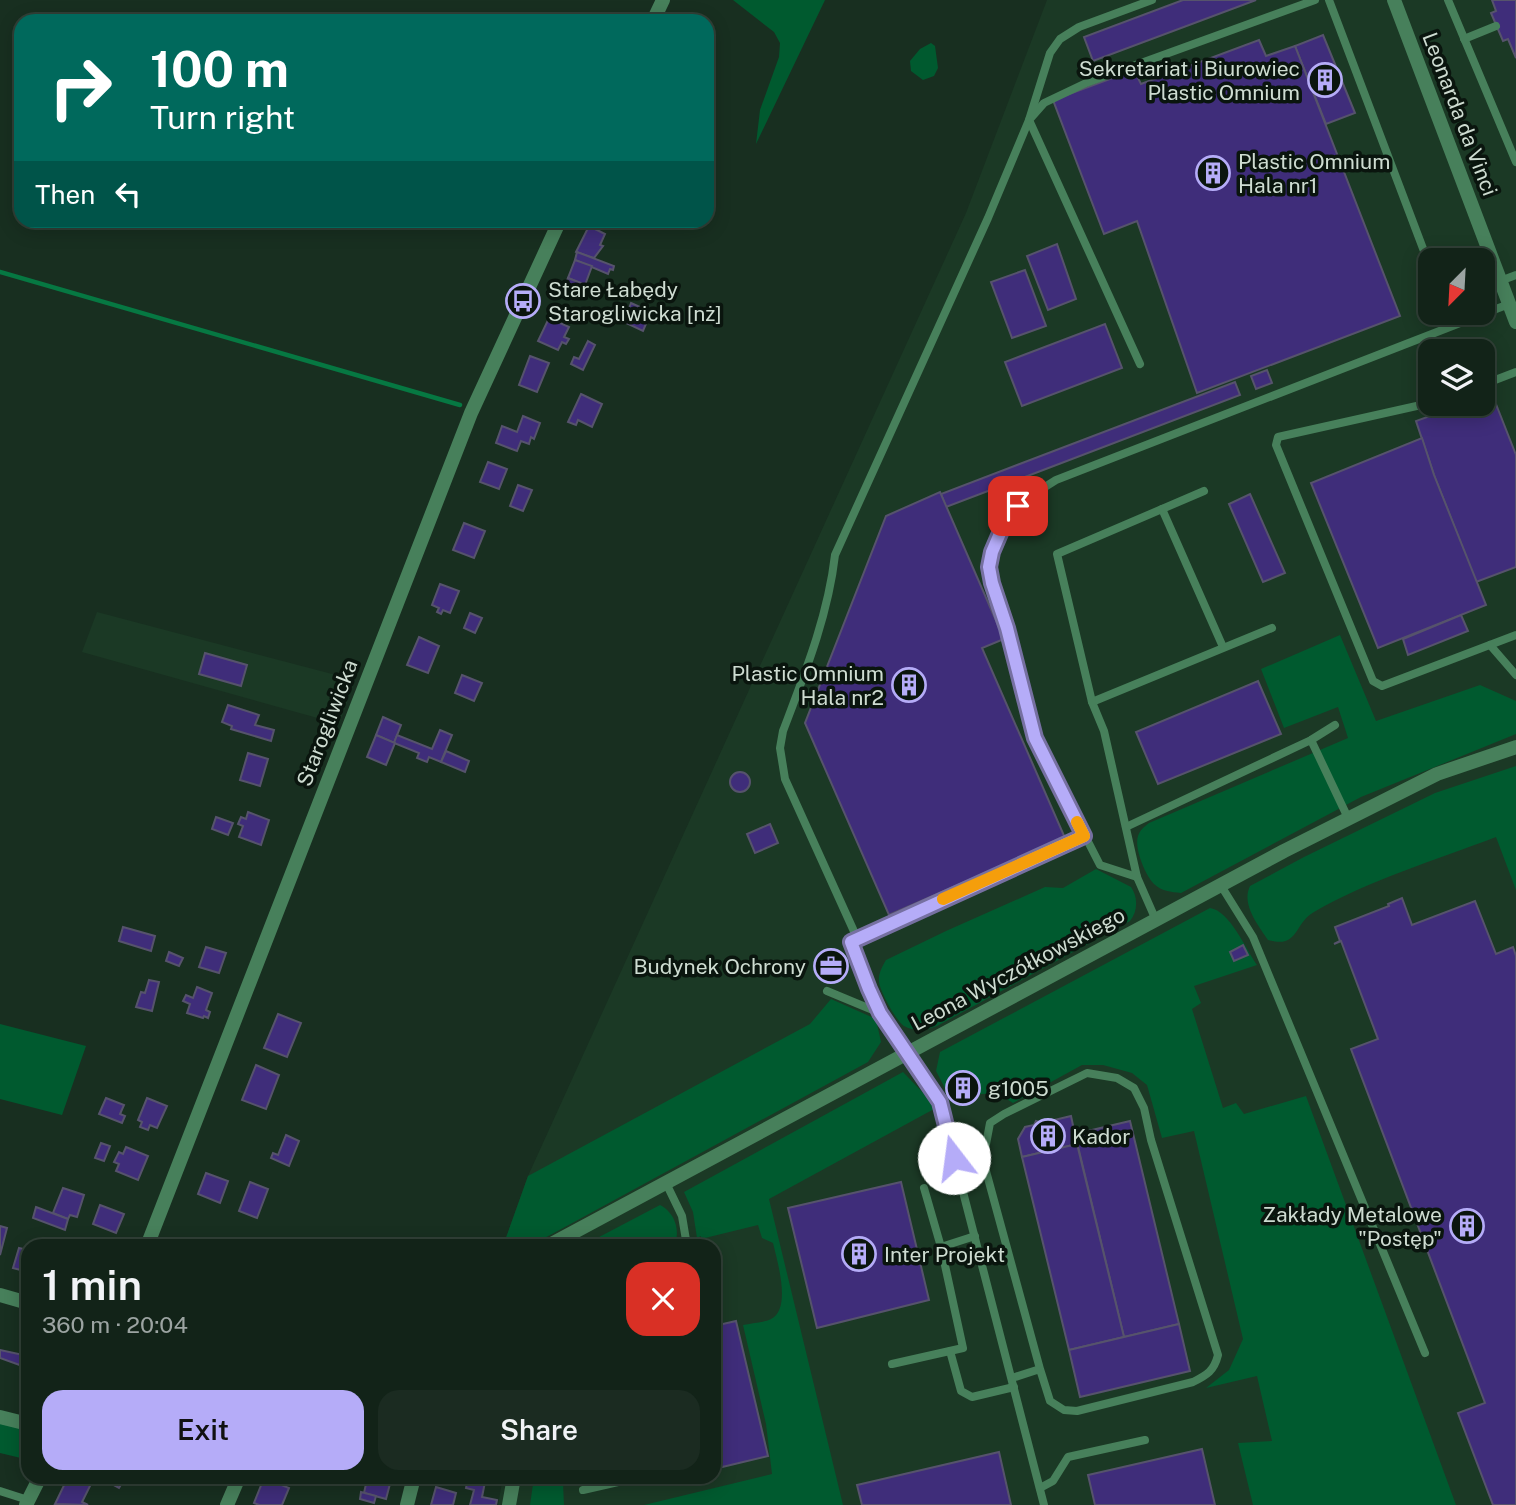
<!DOCTYPE html>
<meta charset="utf-8">
<style>
:root{--surface:#122318;--page:#1b2b21;--text:#f1f3f6;--muted:#9ca4a2;--line:#314037;--accent:#b5acf8}
body{margin:0;font-family:"Public Sans",sans-serif;background:var(--page);color:var(--text);height:100vh;display:flex;flex-direction:column;font-size:26px;white-space:nowrap}
*{box-sizing:border-box;margin:0}
p{font-size:23px;color:var(--muted)}
.icon{flex:none;width:38px;height:38px;fill:none;stroke:currentColor;stroke-width:2;stroke-linecap:round;stroke-linejoin:round}
.map{position:relative;flex:1;overflow:hidden}
.drawer{position:absolute;left:21px;top:1239px;width:700px;height:245px;display:flex;flex-direction:column;background:var(--surface);border-radius:21px;box-shadow:0 4px 18px #0003,0 0 0 2px var(--line)}
.drawer>*{flex:none}
.guide{position:absolute;left:14px;top:14px;width:700px;height:214px;border-radius:21px;box-shadow:0 4px 18px #0003,0 0 0 2px var(--line);background:#00695c;color:#fff;overflow:hidden}
.needle{width:46px;rotate:204deg}
.controls{position:absolute;left:1418px;top:248px;display:grid;gap:14px}
.controls a{display:grid;place-items:center;width:77px;height:77px;border-radius:14px;background:var(--surface);box-shadow:0 4px 18px #0003,0 0 0 2px var(--line);font-size:35px}
.pin{position:absolute;display:grid;place-items:center;width:60px;height:60px;color:#fff;margin:-30px;border-radius:14px;box-shadow:0 4px 10px #0006}
.me{position:absolute;width:77px;margin:-38px;rotate:345deg;stroke-linejoin:round;filter:drop-shadow(0 0 5px #0008)}
.turn{display:flex;align-items:center;gap:24px;height:147px;padding:0 21px;font-size:32px}
.turn .icon{width:91px;height:91px;stroke-width:2.5}
.turn b{display:block;font-size:49px;line-height:60px}
.then{display:flex;align-items:center;height:66px;padding:0 21px;background:#0003;gap:14px;font-size:26px}
.round{display:grid;place-items:center;flex:none;width:74px;height:74px;border-radius:21px;background:var(--page)}
.headline{display:flex;align-items:center;justify-content:space-between;height:119px;padding:0 21px}
h1{font-size:42px;font-weight:600;line-height:52px}
.cta{display:flex;gap:14px;margin-top:auto;padding:14px 21px}
.cta a{flex:1;height:80px;border-radius:21px;background:var(--accent);color:#111;font-size:28px;font-weight:600;line-height:80px;text-align:center}
.cta a+a{background:var(--page);color:var(--text)}
.map>svg:first-child{display:block}
.built{fill:#1b3925;fill-rule:evenodd}
.green{fill:#005a2f}
.lines{fill:none;stroke-linecap:round;stroke-linejoin:round}
.stream{stroke:#067842;stroke-width:4.5}
.building{fill:#3f2d7a;stroke:#56536c;stroke-width:2}
.service{stroke:#47805b;stroke-width:8}
.minor{stroke:#47805b;stroke-width:14}
.tertiary{stroke:#47805b;stroke-width:14}
.route-casing{stroke:#7670a1;stroke-width:18}
.route{stroke:#b5acf8;stroke-width:12}
.slow{stroke:#f59e0b;stroke-width:12}
.labels{text-anchor:middle;dominant-baseline:central;stroke-width:7;stroke-linejoin:round;paint-order:stroke}
.poi-label{font-size:21px;fill:#cedcd1;stroke:#0a150e;text-anchor:start}
.street-label{font-size:21px;fill:#cedcd1;stroke:#0a150e}
</style>
<div class="map">
<svg width="1516" height="1505" viewBox="0 0 1516 1505">
<rect width="100%" height="100%" fill="#182f20"/>
<g class="built">
<path d="M1047 0H1516V1505H498L503 1477H714V1246H503L528 1176 966 213ZM1430 261H1482V313H1430ZM1430 352H1482V404H1430Z"/>
<polygon points="97,612 355,680 339,724 82,652"/>
</g>
<g class="green">
<polygon points="733,0 825,0 756,144 760,110 779,57 780,43 774,32"/>
<polygon points="931,43 935,46 938,68 934,76 923,80 911,71 910,61 920,49"/>
<path d="M1340 635 1376 721 1480 685 1516 701V734L1361 797 1181 893C1171 892 1161 891 1154 884 1145 875 1134 848 1138 836 1140 830 1144 827 1149 823L1348 738 1338 707 1284 728 1261 669Z"/>
<path d="M1516 766V890L1496 837C1438 859 1367 881 1314 912 1294 923 1299 949 1268 940 1258 925 1241 904 1250 886L1304 857 1435 793Z"/>
<path d="M1096 869 1131 887C1138 897 1138 911 1130 921L937 1026C926 1030 915 1032 904 1026 896 1021 880 991 879 982 878 974 882 967 886 960L946 931 1045 887 1063 888Z"/>
<path d="M1210 908C1230 911 1245 948 1257 965L1194 986 1201 1003 1192 1009 1223 1108 1236 1103 1244 1114 1306 1096 1456 1505H1253L1238 1443 1272 1441 1257 1376 1206 1388 1229 1370 1243 1339 1194 1131 1162 1138 1147 1085 1132 1073 1103 1065H1082L1013 1103 997 1093 968 1095 951 1100 936 1071 940 1052Z"/>
<polygon points="831,999 876,1019 881,1042 868,1062 530,1246 503,1246 528,1176 810,1024"/>
<polygon points="0,1024 86,1046 62,1115 0,1099"/>
<path d="M903 1072 928 1098 934 1109 769 1199 843 1505H644L772 1474 766 1424 743 1325C751 1323 763 1323 771 1319 792 1309 777 1260 773 1243L762 1238 758 1225 705 1238 706 1246H699L701 1236 697 1238 693 1212 684 1192Z"/>
<path d="M660 1205C675 1213 680 1229 675 1246H582Z"/>
<polygon points="0,1421 28,1428 28,1453 25,1459 0,1453"/>
<polygon points="534,1477 573,1477 573,1481 563,1483 564,1505 530,1505"/>
</g>
<g class="lines">
<polyline class="stream" points="0,272 460,405"/>
</g>
<g class="building">
<polygon points="1183,0 1256,0 1093,61 1084,37"/>
<polygon points="1492,0 1516,0 1516,58 1508,39 1503,41 1491,13 1496,11"/>
<polygon points="1323,35 1355,113 1326,124 1295,46"/>
<polygon points="1259,40 1266,56 1295,46 1400,316 1197,393 1137,221 1104,234 1053,100 1134,70 1141,84"/>
<polygon points="589,226 605,234 600,245 603,246 594,258 576,252"/>
<polygon points="1057,244 1076,299 1048,310 1027,256"/>
<polygon points="577,252 614,266 613,270 610,269 608,274 575,260"/>
<polygon points="575,260 592,266 585,285 568,278"/>
<polygon points="1025,270 1046,326 1012,338 991,282"/>
<polygon points="568,278 581,283 577,291 565,286"/>
<polygon points="631,303 651,312 643,331 624,322"/>
<polygon points="549,318 569,327 564,337 569,339 566,344 562,342 558,350 538,341"/>
<polygon points="1105,324 1122,368 1022,406 1005,362"/>
<polygon points="588,341 595,345 583,370 571,364 574,357 579,359"/>
<polygon points="530,356 549,363 537,392 519,385"/>
<polygon points="1267,370 1272,383 1256,389 1251,376"/>
<polygon points="1235,382 1240,395 946,507 941,494"/>
<polygon points="581,394 602,404 592,427 578,420 576,425 568,422"/>
<polygon points="1492,394 1516,455 1516,567 1476,582 1434,475 1416,421 1463,404 1482,404 1482,398"/>
<polygon points="523,416 540,423 534,439 531,437 529,444 521,441 517,451 496,443 502,426 517,432"/>
<polygon points="1422,438 1434,475 1486,605 1378,648 1311,483"/>
<polygon points="488,462 507,469 499,489 480,482"/>
<polygon points="518,485 532,490 523,511 510,506"/>
<polygon points="940,492 1004,639 982,648 1065,838 889,915 805,723 886,516"/>
<polygon points="1250,494 1285,573 1263,582 1229,504"/>
<polygon points="464,523 485,531 474,558 453,550"/>
<polygon points="440,584 459,591 450,613 443,610 441,614 437,612 439,608 432,605"/>
<polygon points="470,613 482,618 475,633 464,628"/>
<polygon points="1461,615 1468,631 1408,655 1403,639"/>
<polygon points="419,637 439,646 428,673 407,665"/>
<polygon points="205,653 247,665 241,686 199,674"/>
<polygon points="462,675 482,683 474,701 455,693"/>
<polygon points="1258,681 1281,734 1158,784 1136,732"/>
<polygon points="228,705 259,715 255,725 274,730 271,741 231,729 232,726 222,722"/>
<polygon points="383,717 401,725 394,743 376,735"/>
<polygon points="440,730 452,735 441,762 429,757 427,762 417,758 419,753 394,743 397,735 432,749"/>
<polygon points="376,735 395,743 386,765 367,757"/>
<polygon points="446,751 469,761 465,772 441,762"/>
<polygon points="248,753 268,759 260,786 240,780"/>
<circle cx="740" cy="782" r="10"/>
<polygon points="248,812 269,820 261,845 239,837 243,826 238,824 241,817 246,819"/>
<polygon points="216,817 233,823 228,835 212,829"/>
<polygon points="770,824 778,843 755,853 747,834"/>
<polygon points="1402,898 1412,925 1475,901 1496,954 1513,947 1516,956 1516,1505 1493,1505 1458,1413 1485,1403 1351,1049 1378,1039 1341,941 1334,944 1340,941 1335,927 1389,906 1388,904"/>
<polygon points="123,927 155,936 151,951 119,941"/>
<polygon points="1243,945 1248,955 1234,961 1230,952"/>
<polygon points="206,947 226,953 219,973 199,967"/>
<polygon points="169,952 183,958 179,966 166,961"/>
<polygon points="834,956 841,968 827,976 820,964"/>
<polygon points="149,980 159,982 152,1011 136,1007 141,992 145,993"/>
<polygon points="197,987 212,993 206,1010 210,1012 208,1018 204,1016 203,1018 187,1013 190,1004 183,1001 186,995 193,998"/>
<polygon points="278,1014 301,1023 287,1057 264,1048"/>
<polygon points="256,1065 279,1075 266,1109 242,1100"/>
<polygon points="106,1098 124,1105 120,1114 125,1116 122,1123 99,1114"/>
<polygon points="147,1098 167,1106 157,1128 150,1125 148,1130 140,1127 142,1122 138,1120"/>
<polygon points="1071,1116 1077,1144 1022,1157 1018,1139 1025,1127 1034,1125 1036,1121 1042,1123"/>
<polygon points="1130,1121 1179,1324 1124,1337 1075,1134"/>
<polygon points="286,1135 299,1141 289,1166 271,1158 273,1153 278,1155"/>
<polygon points="101,1143 110,1146 104,1161 95,1158"/>
<polygon points="1077,1144 1124,1337 1069,1350 1022,1157"/>
<polygon points="126,1147 148,1156 138,1180 116,1171 119,1164 114,1162 119,1152 123,1154"/>
<polygon points="206,1173 228,1181 220,1203 198,1194"/>
<polygon points="250,1182 268,1189 257,1218 239,1211"/>
<polygon points="901,1182 929,1300 817,1328 788,1208"/>
<polygon points="63,1188 84,1195 77,1217 70,1215 68,1219 53,1213"/>
<polygon points="100,1205 124,1214 116,1233 93,1224"/>
<polygon points="36,1207 68,1219 65,1230 33,1218"/>
<polygon points="0,1226 7,1228 0,1255"/>
<polygon points="19,1248 28,1250 28,1272 13,1268"/>
<polygon points="736,1321 768,1456 718,1468 714,1452 714,1326"/>
<polygon points="1179,1324 1190,1371 1080,1397 1069,1350"/>
<polygon points="0,1350 28,1356 28,1368 0,1358"/>
<polygon points="1202,1449 1215,1505 1095,1505 1088,1475"/>
<polygon points="999,1452 1011,1505 862,1505 857,1485"/>
<polygon points="68,1477 77,1477 91,1484 82,1502 88,1505 55,1504"/>
<polygon points="99,1477 123,1477 125,1478 119,1488"/>
<polygon points="373,1477 391,1480 386,1499 364,1493 366,1484 370,1485"/>
<polygon points="264,1478 289,1488 282,1505 259,1505 254,1503"/>
<polygon points="468,1478 485,1482 482,1497 497,1500 496,1505 470,1505 474,1490 466,1488"/>
<polygon points="436,1487 456,1493 453,1505 431,1505"/>
<polygon points="361,1492 376,1496 374,1503 360,1499"/>
</g>
<g class="lines">
<g class="service">
<polyline points="1329,0 1430,267"/>
<polyline points="1448,0 1516,162"/>
<polyline points="1464,39 1496,26"/>
<polyline points="1500,281 1516,275"/>
<polyline points="1447,313 1452,325"/>
<polyline points="1140,364 1029,120 1044,103 1086,83 1315,0"/>
<polyline points="1482,385 1516,372"/>
<polyline points="1430,403 1278,437 1276,445 1373,681 1382,686 1516,635"/>
<polyline points="1162,509 1223,647"/>
<polyline points="1490,645 1516,675"/>
<polyline points="1092,702 1272,628"/>
<polyline points="1311,740 1348,818"/>
<polyline points="1126,827 1311,740 1335,725"/>
<path d="M1137 877 1100 865 1035 738 989 567C996 525 1021 501 1056 480L1509 304"/>
<polyline points="1220,884 1253,937 1425,1353"/>
<polyline points="1155,918 1137,877 1104,731 1092,702 1057,554 1204,491"/>
<polyline points="857,938 1084,836"/>
<polyline points="827,991 880,1013"/>
<polyline points="954,1158 983,1160"/>
<polyline points="666,1183 682,1216 687,1246"/>
<polyline points="924,1188 941,1247 975,1236"/>
<polyline points="950,1351 961,1391 972,1397 1014,1387"/>
<polyline points="892,1364 963,1348 941,1247"/>
<path d="M1012 1378 1040 1369 983 1160 990 1123 1004 1114 1087 1073 1117 1078 1134 1088 1144 1108 1151 1140 1218 1355C1214 1371 1207 1375 1193 1382L1077 1411 1064 1410 1050 1401 1040 1369"/>
<polyline points="1040,1488 1053,1481 1068,1457 1145,1440"/>
<polyline points="583,1490 640,1477"/>
<polyline points="0,1491 28,1500"/>
<path d="M1044 1505 940 1103 880 1013 851 942 857 938 785 779 780 748 783 731C805 673 828 616 835 555L988 218 1029 120 1050 53 1060 39 1079 27 1152 0"/>
</g>
<g class="minor">
<polyline points="1394,0 1516,322"/>
<polyline points="0,1295 28,1303"/>
<polyline points="0,1417 28,1424"/>
<polyline points="227,1505 239,1477"/>
<polyline points="407,1505 414,1477"/>
<polyline points="509,1505 514,1477"/>
</g>
<g class="tertiary">
<polyline points="653,21 663,0"/>
<polyline points="147,1246 471,413 560,220"/>
<polyline points="548,1246 1284,851 1437,774 1516,747"/>
<polyline points="26,1505 40,1477"/>
</g>
</g>
<g class="lines">
<g class="route-casing">
<polyline id="route" points="954,1158 940,1102 880,1013 869,989 851,942 1084,836 1035,738 1007,628 992,583 989,567 992,552 1004,524 1018,506"/>
</g>
<use href="#route" class="route"/>
<polyline class="slow" points="943,899 1084,836 1077,822"/>
</g>
<defs>
<g id="building-ring" transform="scale(1.75)"><circle r="9.5" fill="#0a150e" stroke="#b5acf8" stroke-width="1.5"/><path d="M-4-6H4V6H1V3H-1V6H-4ZM-2.5-4.3h1.7v1.8h-1.7ZM.8-4.3h1.7v1.8H.8ZM-2.5-1h1.7V.8h-1.7ZM.8-1h1.7V.8H.8Z" fill="#b5acf8"/></g>
<g id="bus-ring" transform="scale(1.75)"><circle r="9.5" fill="#0a150e" stroke="#b5acf8" stroke-width="1.5"/><path d="M-5-6H5V4H4V6H2V4H-2V6H-4V4H-5ZM-3.5-4V0h7V-4ZM-3.5 1.2v1.5H-2V1.2ZM2 1.2v1.5H3.5V1.2Z" fill="#b5acf8"/></g>
<g id="office-ring" transform="scale(1.75)"><circle r="9.5" fill="#0a150e" stroke="#b5acf8" stroke-width="1.5"/><path d="M-6-3h4V-5.5h4V-3h4V5H-6ZM-1-4.5V-3h2v-1.5ZM-6 0V1H6V0Z" fill="#b5acf8"/></g>
</defs>
<g fill-rule="evenodd">
<use href="#building-ring" x="1325" y="80"/>
<use href="#building-ring" x="1213" y="173"/>
<use href="#bus-ring" x="523" y="301"/>
<use href="#building-ring" x="909" y="685"/>
<use href="#office-ring" x="831" y="966"/>
<use href="#building-ring" x="963" y="1088"/>
<use href="#building-ring" x="1048" y="1136"/>
<use href="#building-ring" x="1467" y="1226"/>
<use href="#building-ring" x="859" y="1254"/>
</g>
<g class="labels">
<g class="poi-label">
<text x="1300" y="68" text-anchor="end">Sekretariat i Biurowiec<tspan x="1300" dy="24">Plastic Omnium</tspan></text>
<text x="1238" y="161">Plastic Omnium<tspan x="1238" dy="24">Hala nr1</tspan></text>
<text x="548" y="289">Stare Łabędy<tspan x="548" dy="24">Starogliwicka [nż]</tspan></text>
<text x="884" y="673" text-anchor="end">Plastic Omnium<tspan x="884" dy="24">Hala nr2</tspan></text>
<text x="806" y="966" text-anchor="end">Budynek Ochrony</text>
<text x="988" y="1088">g1005</text>
<text x="1072" y="1136">Kador</text>
<text x="1442" y="1214" text-anchor="end">Zakłady Metalowe<tspan x="1442" dy="24">"Postęp"</tspan></text>
<text x="884" y="1254">Inter Projekt</text>
</g>
<g class="street-label">
<text transform="translate(1460 114) rotate(69)">Leonarda da Vinci</text>
<text transform="translate(327 723) rotate(-69)">Starogliwicka</text>
<text transform="translate(1018 969) rotate(-28)">Leona Wyczółkowskiego</text>
</g>
</g>
</svg>
<div class="controls">
<a><svg class="needle" viewBox="-14 -14 28 28"><path d="M0-13l5 13h-10z" fill="#e53935"/><path d="M0 13l5-13h-10z" fill="#9ca4a2"/></svg></a>
<a><svg class="icon" aria-label="layers" viewBox="0 0 24 24"><path d="M12 4l9 5-9 5-9-5zM3 14l9 5 9-5"/></svg></a>
</div>
<div class="pin" style="left:1018px;top:506px;background:#d93025"><svg class="icon" aria-label="arrive" viewBox="0 0 24 24"><path d="M6 21V4h12l-3 4 3 4H6"/></svg></div>
<svg class="me" style="left:954px;top:1158px" viewBox="-20 -20 40 40"><circle r="19" fill="#fff"/><path d="M0-13L10 11 0 6-10 11z" fill="#b5acf8"/></svg>
<div class="guide">
<div class="turn"><svg class="icon" aria-label="right" viewBox="0 0 24 24"><path d="M7 20v-9h11M14 6l5 5-5 5"/></svg><div><b>100 m</b>Turn right</div></div>
<div class="then">Then<svg class="icon" aria-label="left" viewBox="0 0 24 24"><path d="M17 20v-9H6M10 6l-5 5 5 5"/></svg></div>
</div>
<section class="drawer">
<div class="headline"><div><h1>1 min</h1><p>360 m · 20:04</p></div><a class="round" style="background:#d93025;color:#fff"><svg class="icon" aria-label="close" viewBox="0 0 24 24"><path d="M6 6l12 12M18 6L6 18"/></svg></a></div>
<div class="cta"><a>Exit</a><a>Share</a></div>
</section>
</div>
